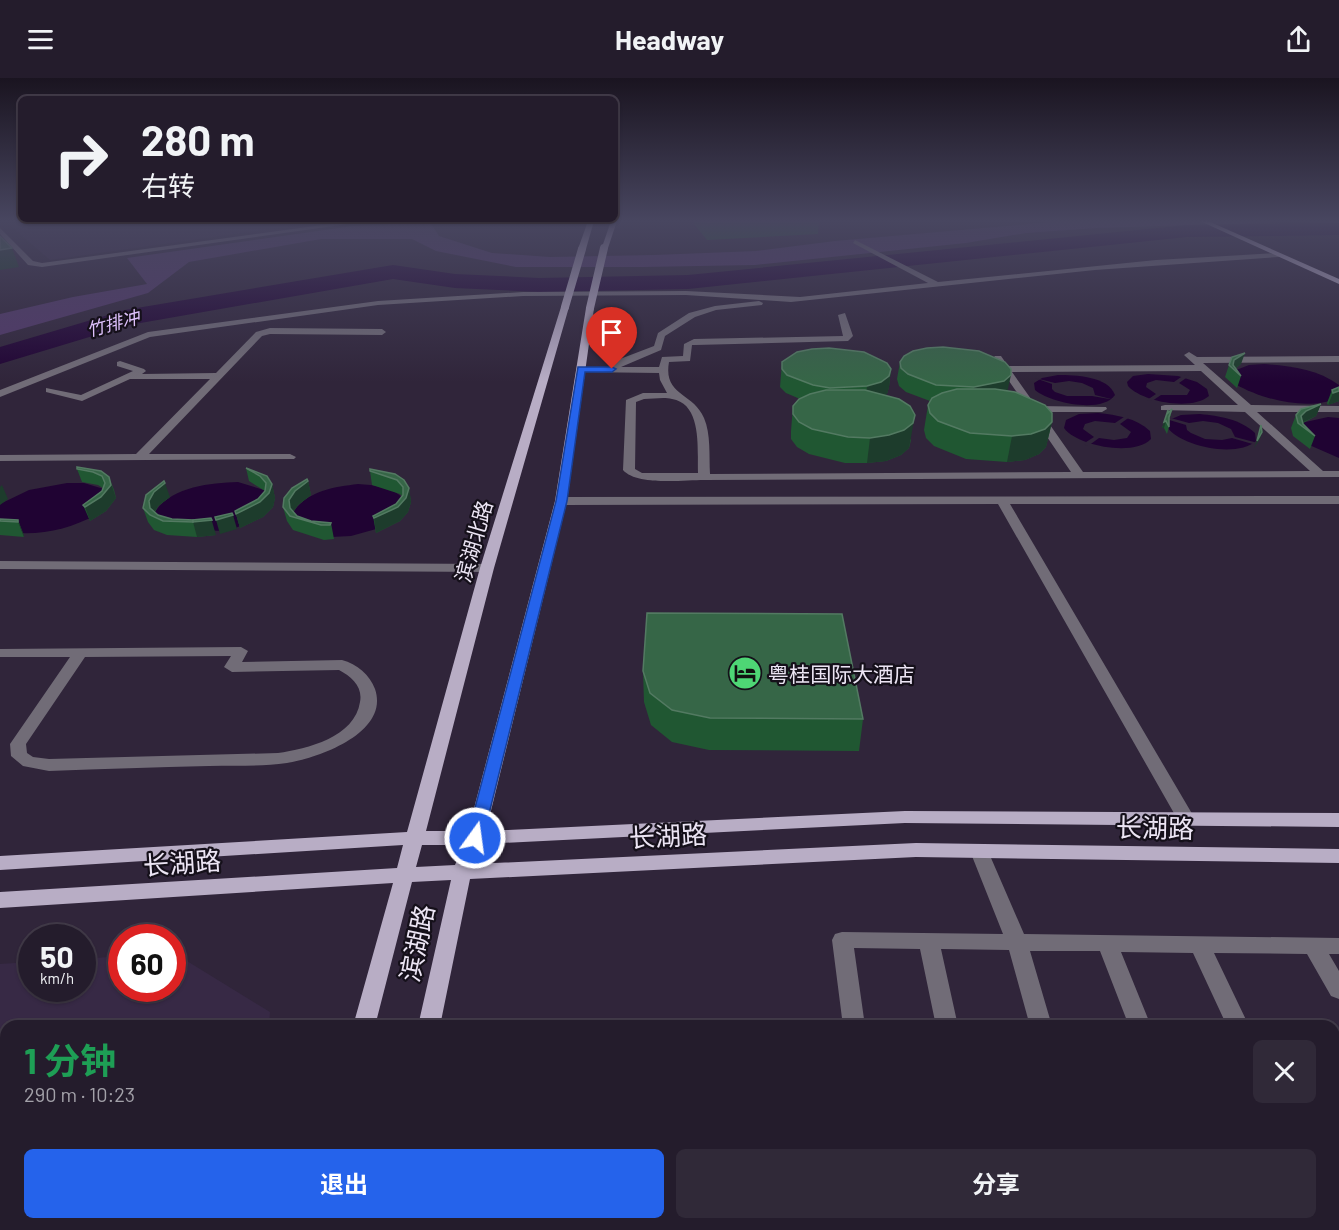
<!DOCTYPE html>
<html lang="zh">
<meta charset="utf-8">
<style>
:root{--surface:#241c2c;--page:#302938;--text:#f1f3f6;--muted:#a3a1a9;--line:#413a48;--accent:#2563eb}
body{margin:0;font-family:Barlow,"Noto Sans SC",sans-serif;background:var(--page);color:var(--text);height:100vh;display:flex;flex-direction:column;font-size:22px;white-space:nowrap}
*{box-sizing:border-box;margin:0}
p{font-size:20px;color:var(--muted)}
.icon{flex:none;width:33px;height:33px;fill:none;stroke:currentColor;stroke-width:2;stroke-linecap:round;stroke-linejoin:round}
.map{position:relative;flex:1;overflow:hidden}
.details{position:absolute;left:0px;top:942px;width:1340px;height:210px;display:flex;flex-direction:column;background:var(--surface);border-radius:18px 18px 0 0;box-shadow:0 2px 4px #0004,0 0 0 2px var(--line)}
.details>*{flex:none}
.banner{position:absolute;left:18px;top:18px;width:600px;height:126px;border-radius:9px;box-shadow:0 2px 4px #0004,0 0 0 2px var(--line);background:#241c2c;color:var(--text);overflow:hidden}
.speed{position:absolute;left:18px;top:846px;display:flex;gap:12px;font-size:30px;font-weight:700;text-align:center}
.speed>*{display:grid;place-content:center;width:78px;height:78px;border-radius:50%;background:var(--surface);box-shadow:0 2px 4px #0004,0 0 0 2px var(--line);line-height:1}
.speed small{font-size:15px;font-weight:400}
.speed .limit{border:9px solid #d22;background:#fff;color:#111}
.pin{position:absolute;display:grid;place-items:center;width:51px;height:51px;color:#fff;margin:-62px -26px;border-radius:50% 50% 50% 0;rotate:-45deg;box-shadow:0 0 6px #0007}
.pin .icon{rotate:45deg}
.me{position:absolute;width:66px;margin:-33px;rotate:14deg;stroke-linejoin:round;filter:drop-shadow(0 0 4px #0008)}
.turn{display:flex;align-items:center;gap:21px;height:126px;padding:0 24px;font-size:27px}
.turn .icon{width:78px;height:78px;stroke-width:2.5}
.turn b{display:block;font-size:42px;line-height:51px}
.round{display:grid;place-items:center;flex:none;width:63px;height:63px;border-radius:9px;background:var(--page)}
.summary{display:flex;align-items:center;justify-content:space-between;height:102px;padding:0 24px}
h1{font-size:36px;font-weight:700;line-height:45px;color:#1e9e55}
.button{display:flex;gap:12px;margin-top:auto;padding:12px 24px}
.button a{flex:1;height:69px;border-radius:9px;background:var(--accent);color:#fff;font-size:24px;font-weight:700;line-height:69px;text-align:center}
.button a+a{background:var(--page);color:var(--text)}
header{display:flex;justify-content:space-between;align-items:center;height:78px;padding:0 24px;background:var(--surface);font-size:27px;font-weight:700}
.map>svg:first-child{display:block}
.built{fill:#372945}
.green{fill:#513869}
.water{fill:#200333}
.pier{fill:#30253a}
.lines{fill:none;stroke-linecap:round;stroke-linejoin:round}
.river{fill:#200333;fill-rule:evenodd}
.minor{fill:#716c77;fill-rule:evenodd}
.major{fill:#b8adc5;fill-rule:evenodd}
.major-bridge{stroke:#b8adc5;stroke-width:8}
.wall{fill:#205732}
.shaded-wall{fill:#1d3c2c}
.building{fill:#366647;stroke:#537a62;stroke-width:1.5}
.route{fill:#2563eb;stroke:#184099;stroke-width:1.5}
.labels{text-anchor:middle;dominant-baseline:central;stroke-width:4.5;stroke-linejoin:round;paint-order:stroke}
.far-water-label{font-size:18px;font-style:italic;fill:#dec1fc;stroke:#15101a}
.street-label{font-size:21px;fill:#ece5f4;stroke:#15101a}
.poi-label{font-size:21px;fill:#ece5f4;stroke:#15101a;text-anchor:start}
.near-street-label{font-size:26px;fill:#ece5f4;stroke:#15101a}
</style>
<header><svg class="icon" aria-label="menu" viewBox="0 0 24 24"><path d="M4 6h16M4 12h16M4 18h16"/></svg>Headway<svg class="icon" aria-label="share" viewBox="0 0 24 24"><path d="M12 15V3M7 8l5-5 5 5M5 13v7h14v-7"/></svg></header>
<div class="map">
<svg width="1339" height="1152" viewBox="0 0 1339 1152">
<rect width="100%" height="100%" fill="#30253a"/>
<g class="built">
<polygon points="5,143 326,143 50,182"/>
<polygon points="174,875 270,934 269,948 6,948 6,1146 227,1146 225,1152 0,1152 0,886 31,884 32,910 82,910 83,881 121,878 122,910 172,910"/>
</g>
<polygon class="green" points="1062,143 1339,143 1339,145 1286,144 1097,150 1026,155 966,165 755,187 643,189 516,189 436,173 412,161 321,161 189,184 148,215 0,257 0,236 73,219 147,206 127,180 353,148 430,144 439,158 492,175 550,179 654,177 756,173 835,163"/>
<g class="water">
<path d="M1264 286C1291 288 1317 291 1339 307V320C1308 333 1263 322 1235 306L1231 294 1249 287Z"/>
<path d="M1148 296 1178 298 1197 304 1207 311 1209 318C1192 333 1142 324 1128 308L1127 304 1133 298Z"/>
<path d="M1058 297C1075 297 1108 298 1115 317 1102 336 1050 325 1035 312L1034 305 1042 300Z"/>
<path d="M1098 335C1117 337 1136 340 1150 353L1151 361C1134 379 1077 368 1064 350L1066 342 1079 336Z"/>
<path d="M1200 336C1219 338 1240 341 1255 355L1256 363C1237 380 1181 369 1167 349L1169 342 1181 337Z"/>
<polygon points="1328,339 1339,340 1339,380 1307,366 1301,345"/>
<path d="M238 404 264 412 269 418C263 426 256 439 248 444 218 463 184 446 153 437 169 409 208 405 238 404Z"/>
<path d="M67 405H84L107 412 98 436C66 453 35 459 0 453V426L29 412Z"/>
<path d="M358 406C374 407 395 409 405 423L387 448 351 458 331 459 292 436C306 413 333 409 358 406Z"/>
</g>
<g class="pier">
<polygon points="1184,297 1189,298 1179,305 1190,312 1187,317 1161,317 1152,323 1147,322 1156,316 1146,309 1147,305 1156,302 1174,304"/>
<polygon points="1035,300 1055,305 1069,303 1082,305 1093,310 1095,317 1115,322 1092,318 1067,318 1055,314 1052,311 1052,306"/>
<polygon points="1127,337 1131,338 1120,346 1131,354 1127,360 1114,362 1099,360 1088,368 1083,366 1094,359 1083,351 1085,346 1095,343 1115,345"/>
<polygon points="1167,339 1189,345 1203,343 1218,345 1231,351 1235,359 1258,365 1256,367 1232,360 1222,362 1205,361 1191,355 1187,352 1186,347 1166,341"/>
</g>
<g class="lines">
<polygon class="river" points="1339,145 1339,157 1187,159 688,211 539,214 455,210 393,201 129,247 0,286 0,269 125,232 393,187 455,196 539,200 688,197 1187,147"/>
<g class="minor">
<polygon points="352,143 369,143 42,189 28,187 0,156 0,150 33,183 42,185"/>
<polygon points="855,162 938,204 1156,182 1278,175 1282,177 1278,179 1095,192 791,224 686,217 523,218 378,227 150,259 0,319 0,312 148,254 378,223 523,214 686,213 800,219 928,205 853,165"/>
<path d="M759 223 763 225 762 227 716 232 695 239 665 258 661 272 621 289H659L662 279 683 278 684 266 694 261 843 258 838 237 845 235 853 258 848 263 695 267H692L690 283 669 284C663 318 693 314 704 340 711 356 709 378 710 396L1071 394 1030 334 1024 331 1027 329 993 280 995 278H1001L1008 288 1195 287 1184 277 1189 274 1197 279 1339 278V284L1203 285 1251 327 1339 328V334H1257L1323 393H1339V399L704 402C683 402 637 408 623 392L626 322 643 315H667L660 302 659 295 581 294 578 293V289H609L620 281 654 268 658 255 689 235 715 228ZM1201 293 1238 327H1165L1161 328V332L1245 334 1310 393 1083 394 1041 334H1102L1107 331 1106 329 1036 328 1012 294ZM644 321C653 321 664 319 672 321 703 326 697 373 698 395H642L635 391 636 324Z"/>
<polygon points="270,250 382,251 386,254 382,257 270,256 262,258 149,376 290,376 296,379 294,381 0,383 0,377 136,376 210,301 130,301 82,323 46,314 46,310 81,317 133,293 117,288 117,284 120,283 144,291 146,293 142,296 216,295 256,254"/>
<polygon points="1339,418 1339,426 1010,426 1194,739 1191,744 1185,745 1179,744 998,426 561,427 555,423 561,419"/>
<polygon points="0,483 487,486 494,490 487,494 0,491"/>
<path d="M241 569 248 573 242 584 342 582C357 586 370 597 375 611 390 655 318 680 287 685 261 689 235 687 209 688 156 689 102 691 49 693L23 688 11 678 10 666 70 579H0V571ZM231 578 224 589 232 594 339 592C352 599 363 609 360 624 355 659 307 671 278 675L49 681 33 679 27 675 26 666 85 579Z"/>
<polygon points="979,766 986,768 988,773 1024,856 1339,860 1339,876 1329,876 1339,893 1339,921 1331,918 1307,876 1214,875 1249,948 1227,948 1193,875 1121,874 1151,948 1129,948 1100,873 1030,873 1052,948 1030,948 1009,872 941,871 958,948 936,948 920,871 854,870 865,948 843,948 832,862 835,856 842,854 1003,856 970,773 972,768"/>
<polygon points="1334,1133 1339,1135 1339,1152 1322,1152 1320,1146 1334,1146"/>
<polygon points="870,1146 896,1146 897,1152 871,1152"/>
<polygon points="978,1146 1004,1146 1005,1152 979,1152"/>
<polygon points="1085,1146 1111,1146 1112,1152 1086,1152"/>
<polygon points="1205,1146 1231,1146 1233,1152 1207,1152"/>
</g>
<g class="major">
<polygon points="588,143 594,143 586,171 582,173 578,171"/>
<polygon points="611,143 617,143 608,170 601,172"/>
<polygon points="1200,143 1208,143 1339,201 1339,206"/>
<path d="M565 227 569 229 494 490 426 753H468L555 423 586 230 590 228 594 230 567 423 486 753 905 733 1339 735V749L905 745 482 766 474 786 916 765 1339 771V785L916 779 470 801 440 948H418L451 802 412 804 375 948H353L393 805 0 830V814L397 790 403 767 0 792V778L407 754 480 490 561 229ZM422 767H463L455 787 416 789Z"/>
<polygon points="296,1146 322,1146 320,1152 294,1152"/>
<polygon points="372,1146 398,1146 397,1152 371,1152"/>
</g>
<g class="major-bridge">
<polyline points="565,229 582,171"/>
<polyline points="590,230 604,170"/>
</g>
</g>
<g class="wall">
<polygon points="694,143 819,143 818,156 707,162 694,146"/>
<polygon points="782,284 891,291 889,309 887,316 885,317 911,362 909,370 901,377 886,383 867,385 845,385 809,376 797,369 791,361 791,353 793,328 800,321 786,315 780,309"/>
<polygon points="900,284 1008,313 1052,344 1046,369 1039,376 1025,382 1007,384 966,381 934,368 926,360 924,352 928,327 930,323 906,314 899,308 897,301"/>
<polygon points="1241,286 1236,290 1241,298 1237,310 1225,299 1229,287"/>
<polygon points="1339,309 1339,323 1328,327 1327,325 1332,312"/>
<polygon points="1321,326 1316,338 1303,345 1315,358 1310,371 1293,358 1291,350 1296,337"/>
<polygon points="1168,335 1171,337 1169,341 1169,349 1167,356 1164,350 1162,350 1164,344"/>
<polygon points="77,389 109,399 114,412 116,420 106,433 90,443 83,427 102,413 103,410 98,407 82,404 77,391"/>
<polygon points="246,390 267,398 272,406 275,420 273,429 263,439 240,450 235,433 258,421 265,413 249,403"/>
<polygon points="370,393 395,396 409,410 411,424 408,434 400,443 376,455 373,438 396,426 402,418 400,416 372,407"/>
<polygon points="308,403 311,417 298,427 293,434 297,438 311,443 331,445 334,461 324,462 293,452 287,443 283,429"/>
<polygon points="170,419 158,428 155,434 158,437 172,441 193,442 216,457 197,459 197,458 197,459 167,457 154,452 148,444 143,430"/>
<polygon points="0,441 18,442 24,459 0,457"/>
<polygon points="643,593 863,641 859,673 709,672 672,664 651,647 644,624"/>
</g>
<g class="shaded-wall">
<polygon points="12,170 19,189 0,192 0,172"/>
<polygon points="1245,275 1241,286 1234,291 1232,290 1234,282"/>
<polygon points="891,291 889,309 887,316 879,322 865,326 867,308"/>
<polygon points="1011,297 1007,315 971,328 974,309"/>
<polygon points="1339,313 1339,323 1328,327 1333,315"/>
<polygon points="1321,326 1316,338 1301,345 1301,338 1306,333"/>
<polygon points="915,337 909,370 901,377 886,383 867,385 870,360"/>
<polygon points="1166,343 1164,350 1162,350 1164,344"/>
<polygon points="1052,344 1046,369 1039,376 1025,382 1007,384 1012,358"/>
<polygon points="1262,354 1260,361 1254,370 1257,363"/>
<polygon points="109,399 116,420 106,433 90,443 85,429 101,419"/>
<polygon points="308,403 311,417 298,427 292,436 292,438 289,422 295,413"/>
<polygon points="165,405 170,419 158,428 153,437 150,430 149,423 154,414"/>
<polygon points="272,406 275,420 273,429 263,439 240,450 236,436 260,424"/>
<polygon points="2,407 8,421 0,427 0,409"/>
<polygon points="409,410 411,424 408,434 400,443 376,455 374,440 398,429"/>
<polygon points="233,437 237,451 220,456 216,442"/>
<polygon points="211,440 216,457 197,459 197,458 197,459 193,444"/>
<polygon points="18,442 24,457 24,459 18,444"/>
</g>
<g class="building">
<polygon points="706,143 738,143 707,144"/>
<polygon points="0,158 12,170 0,172"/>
<polygon points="943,269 979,273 1005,284 1011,291 1011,297 1004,303 974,309 936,307 908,296 901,290 900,284 904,278 913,273 927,270"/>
<polygon points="829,270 864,274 887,285 891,291 889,298 881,304 867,308 830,310 813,307 787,297 782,291 782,284 797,274 812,271"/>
<polygon points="1245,275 1234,282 1233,287 1241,298 1229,287 1232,279"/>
<polygon points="1339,309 1339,313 1333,315 1332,312"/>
<polygon points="957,311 995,311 1015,314 1045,327 1052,335 1052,344 1045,351 1031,356 1012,358 970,355 938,343 930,335 928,327 932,320 942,315"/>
<polygon points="826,312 865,312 899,321 910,328 915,337 913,345 904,352 889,357 870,360 848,359 812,351 799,344 793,336 793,328 799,321 810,316"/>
<polygon points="1321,326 1306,333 1301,338 1303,346 1315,358 1298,345 1296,337 1301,331"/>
<polygon points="1172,331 1169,339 1169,349 1166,343 1164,344 1168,332 1168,335"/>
<polygon points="1261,347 1262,354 1257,363"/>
<polygon points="77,389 101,393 109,399 111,407 101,419 85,429 83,427 102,413 105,405 102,398 93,394 77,391"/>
<polygon points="246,390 267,398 272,406 269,415 260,424 236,436 235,433 258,421 265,413 266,405 260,398"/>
<polygon points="370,391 395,396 404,402 409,410 406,420 398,429 374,440 373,438 396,426 403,417 403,409 397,402 370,393"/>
<polygon points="307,401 308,403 295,413 289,422 290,430 297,438 311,443 331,445 330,447 321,447 290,438 283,429 284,420 292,410"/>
<polygon points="164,403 165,405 154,414 149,423 150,430 158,437 172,441 193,442 193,444 163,443 150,437 143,430 146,417"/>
<polygon points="232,435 233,437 216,442 215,439"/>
<polygon points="211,440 212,442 193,444 193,442"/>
<polygon points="0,441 18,442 18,444 0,443"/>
<polygon points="647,535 842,536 863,641 710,640 672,632 650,615 643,593"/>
</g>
<linearGradient id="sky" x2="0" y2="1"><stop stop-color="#1a1420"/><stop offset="0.47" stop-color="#484660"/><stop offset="1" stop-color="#484660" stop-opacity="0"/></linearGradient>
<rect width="1339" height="304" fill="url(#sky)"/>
<polygon class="route" points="578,289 612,289 616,291 612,294 585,294 567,423 483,760 481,765 475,766 469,765 467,760 556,423"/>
<defs>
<g id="hotel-disc" transform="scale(1.725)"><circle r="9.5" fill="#4ed675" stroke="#15101a"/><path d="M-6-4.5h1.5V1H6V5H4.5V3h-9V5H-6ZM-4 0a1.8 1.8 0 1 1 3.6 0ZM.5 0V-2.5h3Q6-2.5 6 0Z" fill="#111"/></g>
</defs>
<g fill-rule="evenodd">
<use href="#hotel-disc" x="745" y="595"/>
</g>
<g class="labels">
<g class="far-water-label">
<text transform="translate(113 245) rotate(-15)">竹排冲</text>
</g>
<g class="street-label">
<text transform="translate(473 463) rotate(-74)">滨湖北路</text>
</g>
<g class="poi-label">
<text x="768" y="595">粤桂国际大酒店</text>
</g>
<g class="near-street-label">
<text transform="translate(1155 749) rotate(1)">长湖路</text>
<text transform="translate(668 757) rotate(-3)">长湖路</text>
<text transform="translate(182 784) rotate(-4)">长湖路</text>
<text transform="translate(416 865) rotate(-78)">滨湖路</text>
</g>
</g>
</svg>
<div class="speed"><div>50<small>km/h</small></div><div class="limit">60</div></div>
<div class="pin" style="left:612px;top:291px;background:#d93025"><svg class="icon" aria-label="arrive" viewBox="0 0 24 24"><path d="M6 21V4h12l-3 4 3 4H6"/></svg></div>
<svg class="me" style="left:475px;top:760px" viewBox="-20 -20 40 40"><circle r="17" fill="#2563eb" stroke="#fff" stroke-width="3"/><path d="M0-11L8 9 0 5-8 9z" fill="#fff"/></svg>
<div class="banner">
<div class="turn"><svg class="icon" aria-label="right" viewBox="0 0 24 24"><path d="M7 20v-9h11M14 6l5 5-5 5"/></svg><div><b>280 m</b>右转</div></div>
</div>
<section class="details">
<div class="summary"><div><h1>1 分钟</h1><p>290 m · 10:23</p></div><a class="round"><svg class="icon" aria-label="close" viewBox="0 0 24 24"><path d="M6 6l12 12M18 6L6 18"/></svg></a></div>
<div class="button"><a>退出</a><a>分享</a></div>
</section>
</div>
